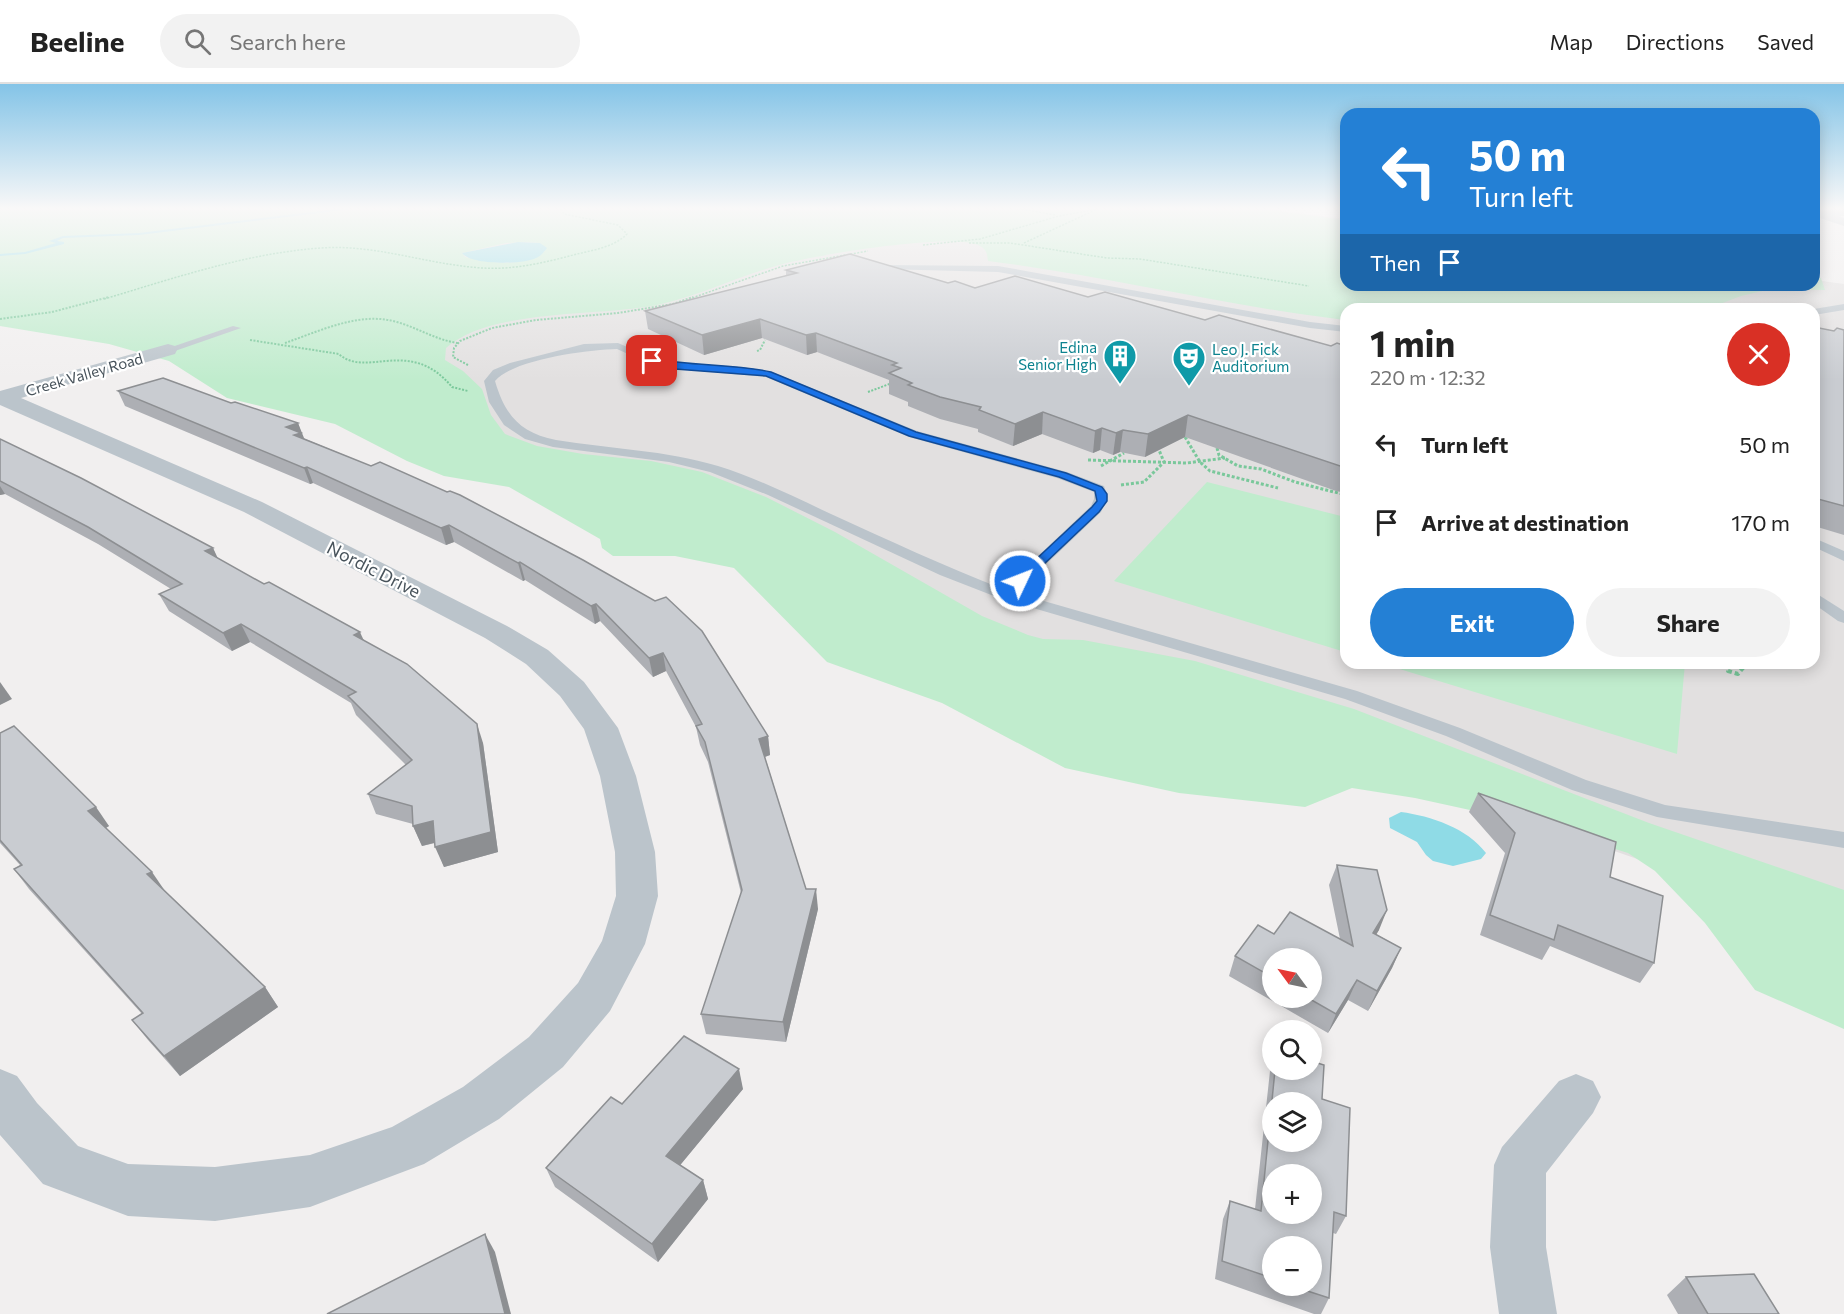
<!DOCTYPE html>
<meta charset="utf-8">
<style>
:root{--surface:#fff;--page:#f2f2f2;--text:#222;--muted:#767676;--line:#e0e0e0;--accent:#2480d5}
body{margin:0;font-family:Commissioner,sans-serif;background:var(--page);color:var(--text);height:100vh;display:flex;flex-direction:column;font-size:22px;white-space:nowrap}
*{box-sizing:border-box;margin:0}
p{font-size:20px;color:var(--muted)}
.icon{flex:none;width:33px;height:33px;fill:none;stroke:currentColor;stroke-width:2;stroke-linecap:round;stroke-linejoin:round}
.map{position:relative;flex:1;overflow:hidden}
.details{position:absolute;left:1340px;top:219px;width:480px;height:366px;display:flex;flex-direction:column;background:var(--surface);border-radius:18px;box-shadow:0 3px 15px #0003}
.details>*{flex:none}
.top-card{position:absolute;left:1340px;top:24px;width:480px;height:183px;border-radius:18px;box-shadow:0 3px 15px #0003;background:#2480d5;color:#fff;overflow:hidden}
.needle{width:39px;rotate:303deg}
.fabs{position:absolute;left:1262px;top:864px;display:grid;gap:12px}
.fabs a{display:grid;place-items:center;width:60px;height:60px;border-radius:50%;background:var(--surface);box-shadow:0 3px 15px #0003;font-size:30px}
.pin{position:absolute;display:grid;place-items:center;width:51px;height:51px;color:#fff;margin:-26px;border-radius:12px;box-shadow:0 3px 9px #0006}
.me{position:absolute;width:66px;margin:-33px;rotate:47deg;stroke-linejoin:round;filter:drop-shadow(0 0 4px #0008)}
.turn{display:flex;align-items:center;gap:21px;height:126px;padding:0 30px;font-size:27px}
.turn .icon{width:78px;height:78px;stroke-width:2.5}
.turn b{display:block;font-size:42px;line-height:51px}
.then{display:flex;align-items:center;height:57px;padding:0 30px;background:#0003;gap:12px;font-size:22px}
.round{display:grid;place-items:center;flex:none;width:63px;height:63px;border-radius:32px;background:var(--page)}
.headline{display:flex;align-items:center;justify-content:space-between;height:102px;padding:0 30px}
h1{font-size:36px;font-weight:700;line-height:45px}
.action{display:flex;gap:12px;margin-top:auto;padding:12px 30px}
.action a{flex:1;height:69px;border-radius:36px;background:var(--accent);color:#fff;font-size:24px;font-weight:700;line-height:69px;text-align:center}
.action a+a{background:var(--page);color:var(--text)}
ul{padding:0;list-style:none}
li{display:flex;align-items:center;gap:18px;height:78px;padding:0 30px}
li div{flex:1}
li b{display:block;font-size:22px}
li em{font-style:normal}
header{display:flex;align-items:center;gap:36px;box-sizing:border-box;height:84px;padding:0 30px;background:var(--surface);border-bottom:2px solid var(--line)}
header strong{font-size:28px}
nav{display:flex;gap:33px;margin-inline-start:auto;font-size:21px}
.search{width:420px;height:54px;background:var(--page);display:flex;align-items:center;gap:15px;box-sizing:border-box;padding:0 21px;border-radius:33px;color:var(--muted);font-size:22px}
.map>svg:first-child{display:block}
.education{fill:#e2e0e0;fill-rule:evenodd}
.green{fill:#c0eccd;fill-rule:evenodd}
.water{fill:#8fdbe6}
.lines{fill:none;stroke-linecap:round;stroke-linejoin:round}
.stream{fill:#8fdbe6;fill-rule:evenodd}
.path-far3{stroke:#7ac89b;stroke-width:1.5;stroke-dasharray:2 1.5;stroke-linecap:butt}
.path-far2{stroke:#7ac89b;stroke-width:2;stroke-dasharray:2 1.5;stroke-linecap:butt}
.path-far1{stroke:#7ac89b;stroke-width:3;stroke-dasharray:3 2;stroke-linecap:butt}
.path{stroke:#7ac89b;stroke-width:4;stroke-dasharray:4.5 3;stroke-linecap:butt}
.service{fill:#bbc4cb;fill-rule:evenodd}
.minor{fill:#bbc4cb;fill-rule:evenodd}
.tertiary{fill:#bbc4cb;fill-rule:evenodd}
.wall{fill:#adafb4;fill-rule:evenodd}
.shaded-wall{fill:#8d8f92}
.building{fill:#c9ccd1;stroke:#8d8f92;stroke-width:1.5;fill-rule:evenodd}
.route{fill:#1a73e8;stroke:#114b97;stroke-width:1.5}
.labels{text-anchor:middle;dominant-baseline:central;stroke-width:4.5;stroke-linejoin:round;paint-order:stroke}
.far-culture-label{font-size:15px;fill:#0d838f;stroke:#fff;text-anchor:end}
.far-street-label{font-size:15px;fill:#48535b;stroke:#fff}
.street-label{font-size:18px;fill:#48535b;stroke:#fff}
</style>
<header>
<strong>Beeline</strong>
<div class="search"><svg class="icon" aria-label="search" viewBox="0 0 24 24"><circle cx="10" cy="10" r="6"/><path d="M15 15l6 6"/></svg>Search here</div>
<nav><a>Map</a><a>Directions</a><a>Saved</a></nav>
</header>
<div class="map">
<svg width="1844" height="1230" viewBox="0 0 1844 1230">
<rect width="100%" height="100%" fill="#f1efef"/>
<path class="education" d="M0 124H1261L1345 135 1346 201H1814V196L1844 200V847L162 261ZM1346 225H1814V579H1346Z"/>
<g class="green">
<path d="M0 124H1256L1345 136 1346 201H1814V191L1821 194 1825 206 1771 205 1741 212 1707 225H1346L1345 236C1226 222 1108 192 988 177 987 170 987 166 980 162 954 148 816 171 783 180 740 191 700 212 657 221 598 233 491 224 446 264L445 276 463 287 482 305 491 331 505 350 537 362 583 370 651 377 702 388 766 413 835 448 982 532 1028 551 1043 555 1083 556 1195 577 1354 625 1649 739 1844 806V945L1755 906 1705 839 1655 787 1628 769 1538 741 1415 714 1352 704 1305 723 1179 709 1065 684 942 619 827 578 734 484 675 472H613L602 464 600 455 509 403 444 392 407 377 335 340 227 314 169 277 109 260 0 242ZM527 158 540 159 545 167C524 184 490 179 465 173L462 169 506 159Z"/>
<polygon points="1207,398 1345,433 1345,568 1114,497"/>
<polygon points="1380,579 1685,579 1677,670"/>
</g>
<g class="water">
<path d="M518 158 540 159 547 164C544 168 541 172 536 174 523 181 470 181 462 169Z"/>
<path d="M1401 728C1431 732 1467 744 1486 769L1481 775 1453 782 1433 777 1426 771 1417 758 1390 744 1389 734Z"/>
</g>
<g class="lines">
<polygon class="stream" points="346,124 360,124 139,151 63,154 57,157 64,158 64,160 25,170 0,172 0,170 25,168 56,159 49,157 63,152 139,149"/>
<g class="path-far3">
<polyline points="1015,124 1056,131"/>
<polyline points="969,159 1010,159 1107,174 1140,175 1309,202"/>
<polyline points="1024,159 1093,127"/>
<polyline points="923,161 980,155 1059,132 1098,125"/>
<path d="M104 215C175 194 247 169 321 164 377 160 428 181 483 184 515 186 547 178 577 170 594 166 614 163 627 150L618 141 564 130 560 124"/>
<polyline points="689,215 783,182 868,167"/>
</g>
<g class="path-far2">
<polyline points="0,235 52,228 109,213"/>
<path d="M250 256 339 270C366 295 410 252 452 303L468 307"/>
<path d="M285 259C320 247 360 227 397 238 418 244 436 256 458 259"/>
<polyline points="757,267 760,266 765,256"/>
<polyline points="468,281 453,273 454,264 460,257 492,244 536,236 618,229 673,220 693,213"/>
<polyline points="868,308 892,299"/>
</g>
<g class="path-far1">
<polyline points="1185,353 1200,378 1210,387 1278,404"/>
<polyline points="1217,364 1219,371 1238,382 1261,385 1295,398 1346,411"/>
<polyline points="1088,376 1187,379 1225,374"/>
<polyline points="1101,382 1124,369"/>
<polyline points="1121,401 1144,398 1164,378 1159,366"/>
</g>
<polyline class="path" points="1728,579 1728,587 1738,590 1747,579"/>
<g class="service">
<polygon points="880,181 998,182 1310,238 1346,242 1346,248 1310,244 998,188 883,185 880,185"/>
<polygon points="1844,220 1844,226 1814,231 1814,225"/>
<polygon points="233,242 241,244 172,268 163,266"/>
<path d="M618 259 655 275 675 279 772 288 917 347 1067 388 1104 402 1108 413 1101 428 1016 509 1357 607 1460 644 1586 696 1665 721 1844 748V764L1657 733 1572 706 1446 652 1345 615 999 514 940 491 768 411 710 388 669 378 553 363 525 355 504 341 489 318 484 297 493 286 510 279 584 260ZM617 265 648 279 675 285 766 293 909 353 1057 394 1094 408V415L1091 422 1003 505C944 482 888 456 831 430 794 413 757 394 718 382 665 366 610 365 556 356 520 349 505 331 495 297 514 275 587 266 617 265Z"/>
<polygon points="1814,454 1844,467 1844,477 1814,463"/>
<polygon points="1814,508 1844,527 1844,539 1838,537 1814,520"/>
</g>
<g class="minor">
<polygon points="1844,124 1844,132 1821,134 1814,130 1821,126"/>
<polygon points="168,260 175,262 177,266 175,270 21,314 262,418 507,542 548,566 584,598 618,644 636,692 655,768 658,812 645,860 610,927 563,983 499,1035 424,1080 310,1123 215,1137 128,1132 43,1100 0,1051 0,985 17,992 37,1019 78,1062 128,1080 215,1083 310,1071 392,1043 463,1003 529,953 578,899 602,857 616,812 615,768 600,692 584,645 560,612 526,580 485,554 244,428 0,321 0,307"/>
<polygon points="1576,990 1593,997 1601,1013 1593,1029 1546,1089 1546,1163 1557,1230 1499,1230 1490,1163 1494,1081 1502,1063 1559,997"/>
</g>
<polygon class="tertiary" points="1814,124 1844,134 1844,142 1814,132"/>
</g>
<g class="wall">
<polygon points="786,186 948,199 975,204 1088,213 1331,262 1346,262 1346,409 1336,407 1185,353 1145,373 1120,368 1113,371 1100,366 1093,369 1042,350 1013,362 978,348 978,345 940,335 908,322 908,318 889,310 889,296 817,268 807,271 762,254 704,271 648,245 645,227 786,192"/>
<polygon points="1814,243 1834,247 1844,246 1844,451 1814,442"/>
<polygon points="118,307 231,319 298,339 303,354 371,382 447,408 460,411 768,652 770,671 765,673 806,805 818,825 786,958 706,950 701,930 741,809 708,678 700,661 696,643 666,587 653,593 600,537 595,540 525,496 523,497 454,458 446,461 313,399 310,400 125,322"/>
<polygon points="0,355 213,464 217,474 364,556 483,659 498,768 444,783 435,759 422,762 413,742 413,740 376,730 368,710 406,681 356,631 351,619 250,558 232,567 169,527 159,510 171,505 98,460 5,410 0,411"/>
<polygon points="0,649 109,742 106,744 165,808 265,903 278,923 180,992 148,956 132,936 142,930 29,805 14,785 20,781 0,759"/>
<polygon points="1478,709 1610,793 1654,879 1640,899 1550,862 1542,876 1480,851 1505,769 1469,728"/>
<path d="M1337 781 1379 846 1376 850 1401 864 1392 884 1368 927 1348 916 1328 949 1229 892 1235 872 1274 850 1340 855 1329 801ZM1272 874 1311 914H1272Z"/>
<path d="M1272 980V986H1311L1322 1015 1346 1132 1336 1150 1333 1149 1329 1214 1321 1230H1314L1215 1195 1223 1135 1230 1117 1255 1125 1270 987ZM1272 1162 1311 1202H1272Z"/>
<polygon points="743,1005 680,1081 703,1096 708,1115 658,1178 555,1103 546,1084 622,1020"/>
<polygon points="1686,1193 1779,1230 1678,1230 1667,1211"/>
</g>
<g class="shaded-wall">
<polygon points="760,235 762,254 704,271 702,251"/>
<polygon points="816,249 817,268 807,271 806,251"/>
<polygon points="1043,328 1042,350 1013,362 1015,340"/>
<polygon points="1188,331 1185,353 1145,373 1148,350"/>
<polygon points="298,339 304,354 307,364 286,343"/>
<polygon points="1102,344 1100,366 1093,369 1095,347"/>
<polygon points="1123,346 1120,368 1113,371 1116,349"/>
<polygon points="307,383 313,399 310,400 304,384"/>
<polygon points="0,402 5,410 0,411"/>
<polygon points="449,441 454,458 446,461 441,444"/>
<polygon points="213,464 221,481 205,467"/>
<polygon points="520,478 525,496 523,497 518,479"/>
<polygon points="596,520 600,537 595,540 591,522"/>
<polygon points="241,540 250,558 232,567 223,549"/>
<polygon points="360,548 368,566 354,551"/>
<polygon points="663,569 666,587 653,593 649,574"/>
<polygon points="0,598 12,615 0,621"/>
<polygon points="477,640 483,659 498,768 444,783 435,763"/>
<polygon points="768,652 770,671 761,674 759,655"/>
<polygon points="96,723 109,742 102,746 88,727"/>
<polygon points="433,737 441,757 422,762 413,742"/>
<polygon points="152,788 165,807 147,790"/>
<polygon points="816,805 818,825 786,958 783,938"/>
<polygon points="1387,826 1379,846 1365,869 1373,849"/>
<polygon points="1401,864 1392,884 1368,927 1377,907"/>
<polygon points="1357,896 1348,916 1328,949 1336,930"/>
<polygon points="265,903 278,923 180,992 164,972"/>
<polygon points="739,985 743,1005 672,1091 666,1072"/>
<polygon points="703,1096 708,1115 658,1178 652,1160"/>
<polygon points="485,1150 495,1168 511,1230 505,1230"/>
</g>
<g class="building">
<polygon points="850,170 948,199 955,197 975,204 1015,192 1088,213 1105,208 1205,236 1219,231 1331,262 1337,259 1346,262 1346,384 1188,331 1148,350 1123,346 1116,349 1102,344 1095,347 1043,328 1015,340 979,326 981,323 940,313 908,301 912,299 889,289 901,284 892,281 897,279 816,249 806,251 760,235 702,251 645,227 797,189 786,186"/>
<polygon points="1814,243 1834,247 1837,244 1844,246 1844,422 1814,414"/>
<polygon points="163,294 231,319 235,318 298,339 286,343 301,349 294,351 371,382 380,378 447,408 450,407 460,411 583,476 655,517 666,513 702,547 768,652 759,655 806,805 816,805 783,938 701,930 742,806 705,658 696,642 702,640 663,569 649,574 596,520 591,522 520,478 518,479 449,441 441,444 307,383 304,384 118,307"/>
<polygon points="0,355 81,394 213,464 205,467 264,500 269,498 360,548 354,551 407,580 477,640 491,748 435,763 433,737 413,742 412,722 368,710 412,676 348,612 356,608 241,540 223,549 159,510 182,500 88,443 0,397"/>
<polygon points="14,642 96,723 88,727 152,788 147,790 265,903 164,972 132,936 143,929 14,785 22,781 0,756 0,649"/>
<polygon points="1478,709 1616,758 1610,793 1663,812 1654,879 1558,841 1554,856 1490,831 1515,749"/>
<polygon points="1337,781 1377,786 1387,826 1373,849 1401,864 1377,907 1357,896 1336,930 1308,914 1311,914 1311,874 1272,874 1272,893 1235,872 1258,841 1274,850 1290,828 1353,862"/>
<polygon points="684,952 739,985 666,1072 703,1096 652,1160 546,1084 611,1013 622,1020"/>
<path d="M1311 977 1324 981 1322 1015 1350 1024 1346 1132 1334 1128 1329 1214 1292 1202H1311V1162H1272V1194L1222 1177 1230 1117 1261 1127 1275 986H1311ZM1272 1018H1311V1058H1272ZM1272 1090H1311V1130H1272Z"/>
<polygon points="485,1150 505,1230 327,1230"/>
<polygon points="1754,1190 1779,1230 1708,1230 1686,1193"/>
</g>
<linearGradient id="sky" x2="0" y2="1"><stop stop-color="#84c4e7"/><stop offset="0.42" stop-color="#f9f8f8"/><stop offset="1" stop-color="#f9f8f8" stop-opacity="0"/></linearGradient>
<rect width="1844" height="296" fill="url(#sky)"/>
<path class="route" d="M652 274C691 283 732 279 771 288L916 348 1066 389 1102 403 1107 410V417L1099 428 1024 499H1016V494L1092 423 1097 417 1095 407 1059 393 909 352 766 292 675 285 649 278V275Z"/>
<defs>
<g id="building-pin" transform="scale(1.725)"><path d="M0 17L-7.5 6A9.5 9.5 0 1 1 7.5 6Z" fill="#0f9aa8" stroke="#fff"/><path d="M-4-6H4V6H1V3H-1V6H-4ZM-2.5-4.3h1.7v1.8h-1.7ZM.8-4.3h1.7v1.8H.8ZM-2.5-1h1.7V.8h-1.7ZM.8-1h1.7V.8H.8Z" fill="#fff"/></g>
<g id="theatre-pin" transform="scale(1.725)"><path d="M0 17L-7.5 6A9.5 9.5 0 1 1 7.5 6Z" fill="#0f9aa8" stroke="#fff"/><path d="M-5-5.5Q0-4 5-5.5V0Q5 5 0 6Q-5 5-5 0ZM-3.3-2.5H-1v1.5H-3.3ZM1-2.5H3.3v1.5H1ZM-2.8 1Q0 5.5 2.8 1Z" fill="#fff"/></g>
</defs>
<g fill-rule="evenodd">
<use href="#building-pin" x="1120" y="272"/>
<use href="#theatre-pin" x="1189" y="274"/>
</g>
<g class="labels">
<g class="far-culture-label">
<text x="1097" y="263">Edina<tspan x="1097" dy="17">Senior High</tspan></text>
<text x="1212" y="265" text-anchor="start">Leo J. Fick<tspan x="1212" dy="17">Auditorium</tspan></text>
</g>
<g class="far-street-label">
<text transform="translate(84 290) rotate(-16)">Creek Valley Road</text>
</g>
<g class="street-label">
<text transform="translate(374 485) rotate(27)">Nordic Drive</text>
</g>
</g>
</svg>
<div class="fabs">
<a><svg class="needle" viewBox="-14 -14 28 28"><path d="M0-13l5 13h-10z" fill="#e53935"/><path d="M0 13l5-13h-10z" fill="#767676"/></svg></a>
<a><svg class="icon" aria-label="search" viewBox="0 0 24 24"><circle cx="10" cy="10" r="6"/><path d="M15 15l6 6"/></svg></a>
<a><svg class="icon" aria-label="layers" viewBox="0 0 24 24"><path d="M12 4l9 5-9 5-9-5zM3 14l9 5 9-5"/></svg></a>
<a>+</a>
<a>−</a>
</div>
<div class="pin" style="left:652px;top:277px;background:#d93025"><svg class="icon" aria-label="arrive" viewBox="0 0 24 24"><path d="M6 21V4h12l-3 4 3 4H6"/></svg></div>
<svg class="me" style="left:1020px;top:497px" viewBox="-20 -20 40 40"><circle r="17" fill="#1a73e8" stroke="#fff" stroke-width="3"/><path d="M0-11L8 9 0 5-8 9z" fill="#fff"/></svg>
<div class="top-card">
<div class="turn"><svg class="icon" aria-label="left" viewBox="0 0 24 24"><path d="M17 20v-9H6M10 6l-5 5 5 5"/></svg><div><b>50 m</b>Turn left</div></div>
<div class="then">Then<svg class="icon" aria-label="arrive" viewBox="0 0 24 24"><path d="M6 21V4h12l-3 4 3 4H6"/></svg></div>
</div>
<section class="details">
<div class="headline"><div><h1>1 min</h1><p>220 m · 12:32</p></div><a class="round" style="background:#d93025;color:#fff"><svg class="icon" aria-label="close" viewBox="0 0 24 24"><path d="M6 6l12 12M18 6L6 18"/></svg></a></div>
<ul>
<li><svg class="icon" aria-label="left" viewBox="0 0 24 24"><path d="M17 20v-9H6M10 6l-5 5 5 5"/></svg><div><b>Turn left</b></div><em>50 m</em></li>
<li><svg class="icon" aria-label="arrive" viewBox="0 0 24 24"><path d="M6 21V4h12l-3 4 3 4H6"/></svg><div><b>Arrive at destination</b></div><em>170 m</em></li>
</ul>
<div class="action"><a>Exit</a><a>Share</a></div>
</section>
</div>
